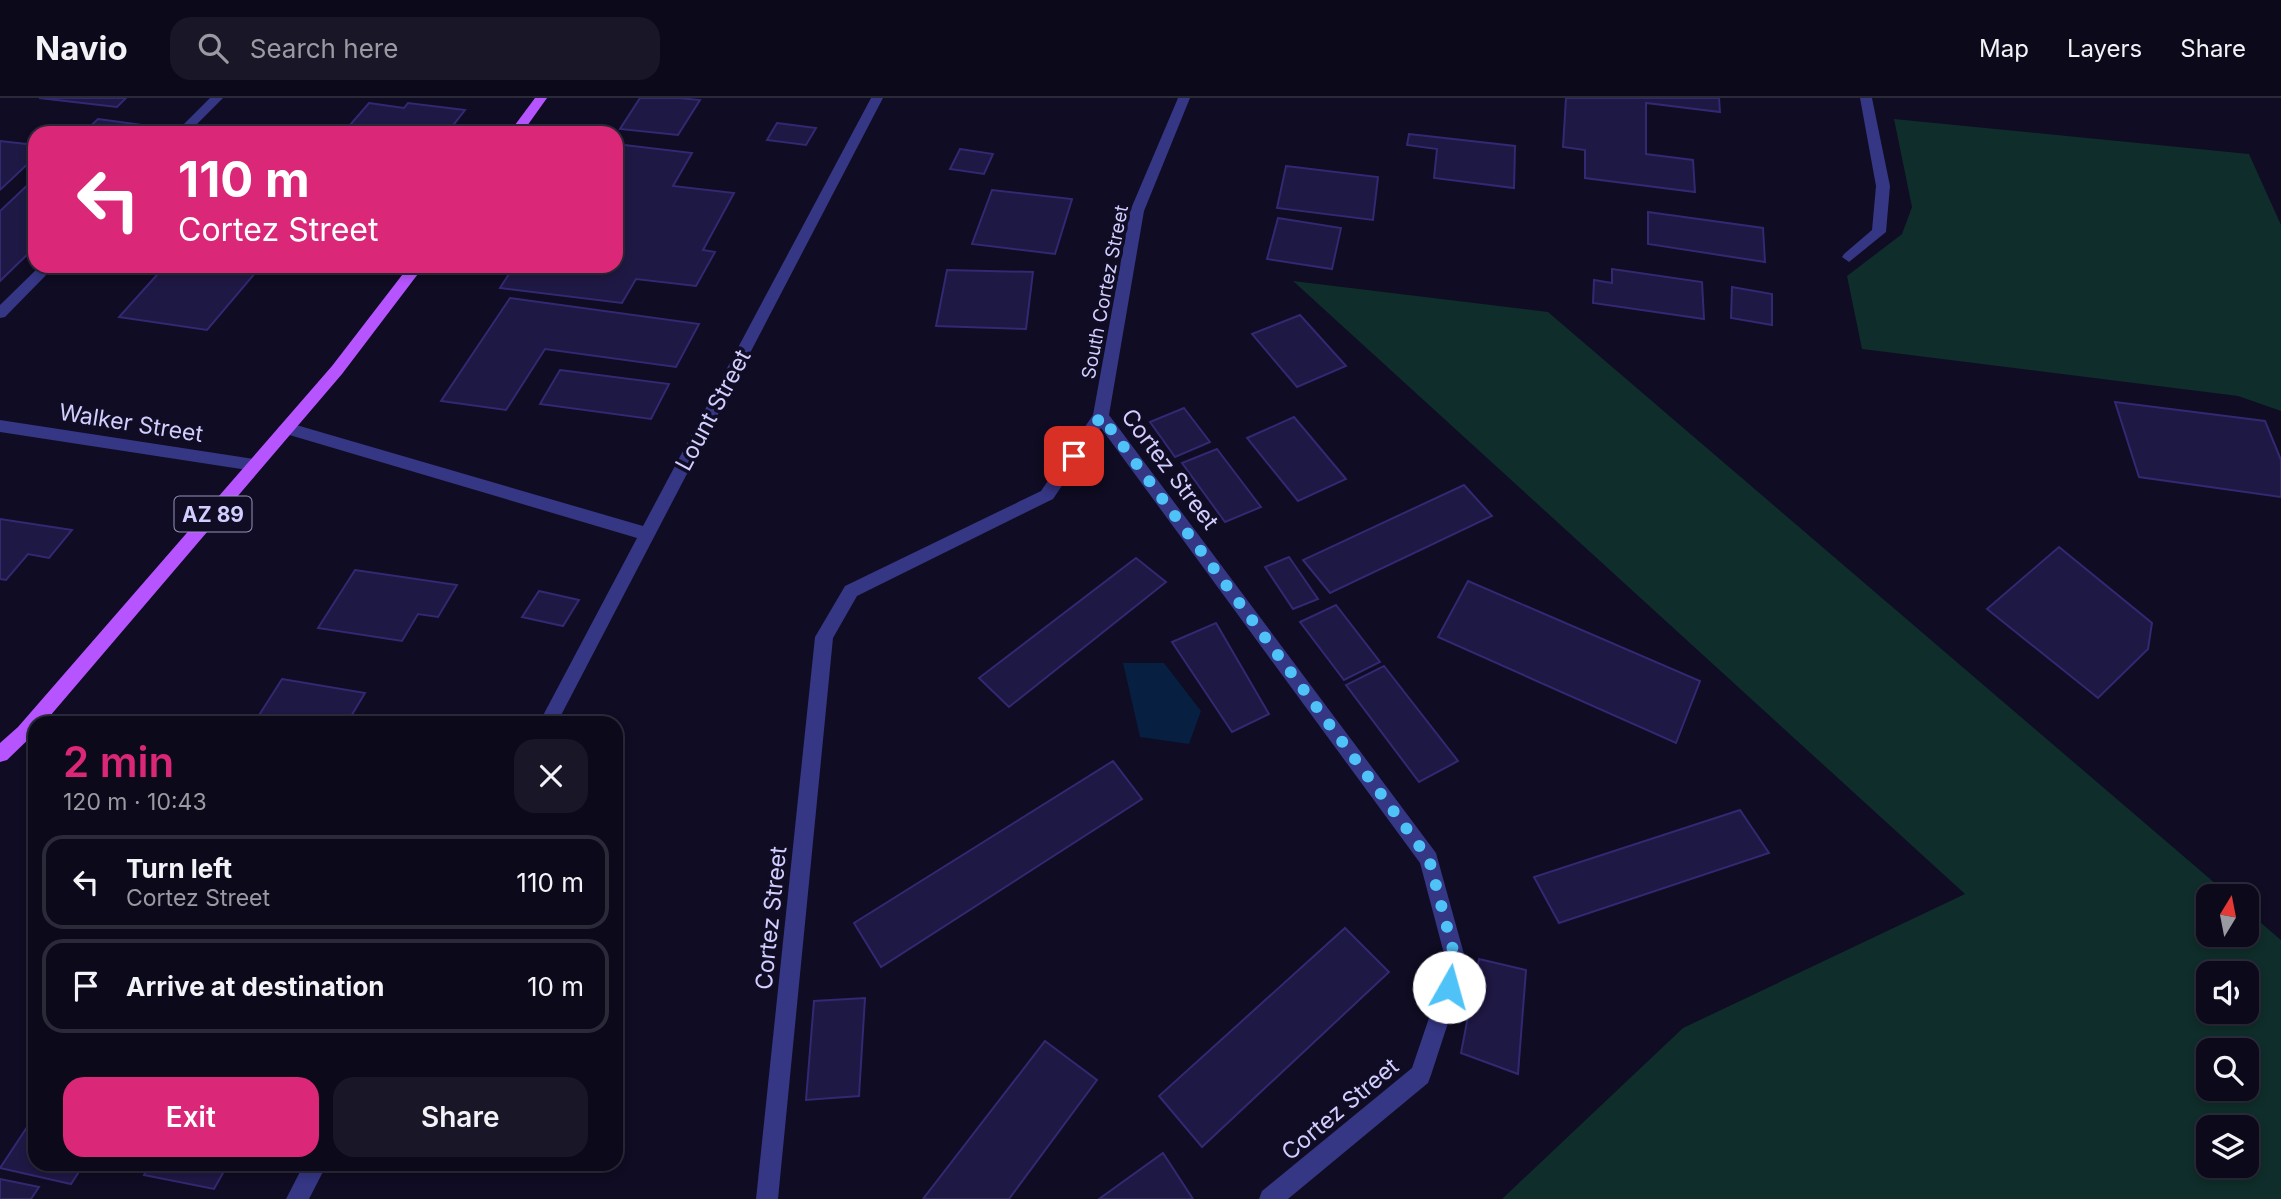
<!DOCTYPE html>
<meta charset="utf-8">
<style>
:root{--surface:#0b091a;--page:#191727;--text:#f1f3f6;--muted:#9a9aa2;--line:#2b2a39;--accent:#db2777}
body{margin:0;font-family:Inter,sans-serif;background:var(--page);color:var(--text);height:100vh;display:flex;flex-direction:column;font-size:26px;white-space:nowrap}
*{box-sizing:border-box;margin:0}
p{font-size:23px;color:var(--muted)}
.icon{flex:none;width:38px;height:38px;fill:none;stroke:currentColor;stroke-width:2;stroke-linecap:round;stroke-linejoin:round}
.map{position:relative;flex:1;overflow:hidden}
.panel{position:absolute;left:28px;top:618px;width:595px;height:455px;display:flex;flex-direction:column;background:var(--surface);border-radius:21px;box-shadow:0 4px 10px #0003,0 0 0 2px var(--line)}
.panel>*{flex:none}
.top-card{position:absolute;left:28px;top:28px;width:595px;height:147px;border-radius:21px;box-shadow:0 4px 10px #0003,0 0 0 2px var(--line);background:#db2777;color:#fff;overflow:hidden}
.needle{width:46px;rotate:10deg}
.controls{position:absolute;left:2196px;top:786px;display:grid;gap:14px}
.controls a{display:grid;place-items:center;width:63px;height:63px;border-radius:14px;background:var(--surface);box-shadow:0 4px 10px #0003,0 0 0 2px var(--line);font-size:35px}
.pin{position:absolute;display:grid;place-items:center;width:60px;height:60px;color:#fff;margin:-30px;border-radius:14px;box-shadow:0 4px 10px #0006}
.me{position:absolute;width:77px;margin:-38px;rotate:7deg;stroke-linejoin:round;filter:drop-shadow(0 0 5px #0008)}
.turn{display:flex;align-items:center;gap:24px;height:147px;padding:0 35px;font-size:32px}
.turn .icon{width:91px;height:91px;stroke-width:2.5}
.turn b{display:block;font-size:49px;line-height:60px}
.round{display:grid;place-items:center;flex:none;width:74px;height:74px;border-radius:21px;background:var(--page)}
.summary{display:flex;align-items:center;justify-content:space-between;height:119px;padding:0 35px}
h1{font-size:42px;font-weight:600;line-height:52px;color:var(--accent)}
.primary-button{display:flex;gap:14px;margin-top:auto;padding:14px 35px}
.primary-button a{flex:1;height:80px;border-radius:21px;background:var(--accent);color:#fff;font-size:28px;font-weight:600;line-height:80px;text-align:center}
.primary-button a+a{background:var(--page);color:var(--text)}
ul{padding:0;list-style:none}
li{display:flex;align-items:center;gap:21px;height:94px;margin:0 14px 10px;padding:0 21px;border:4px solid var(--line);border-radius:21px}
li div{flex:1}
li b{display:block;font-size:26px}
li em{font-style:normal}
header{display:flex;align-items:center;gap:42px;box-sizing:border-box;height:98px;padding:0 35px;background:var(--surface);border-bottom:2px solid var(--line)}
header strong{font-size:33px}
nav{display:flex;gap:38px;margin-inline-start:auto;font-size:24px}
.search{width:490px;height:63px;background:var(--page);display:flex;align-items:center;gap:18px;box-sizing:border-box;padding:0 24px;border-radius:21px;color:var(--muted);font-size:26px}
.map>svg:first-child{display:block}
.green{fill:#0f2d2a;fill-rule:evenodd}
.water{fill:#071f41}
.building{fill:#1e1844;stroke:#332872;stroke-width:2}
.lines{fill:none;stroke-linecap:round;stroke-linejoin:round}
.service{fill:#353684;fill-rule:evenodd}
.minor{fill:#353684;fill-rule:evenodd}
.primary{fill:#b655ff;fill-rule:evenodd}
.route{stroke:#4fc3f7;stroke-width:12;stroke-dasharray:0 21.6}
.labels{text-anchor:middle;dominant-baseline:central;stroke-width:7;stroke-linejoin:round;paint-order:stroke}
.far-street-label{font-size:19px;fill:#d1ceff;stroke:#0f0c23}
.shield{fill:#0f0c23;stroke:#9794bd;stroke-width:2}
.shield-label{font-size:21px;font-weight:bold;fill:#d1ceff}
.street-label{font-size:23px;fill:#d1ceff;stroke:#0f0c23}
</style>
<header>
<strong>Navio</strong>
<div class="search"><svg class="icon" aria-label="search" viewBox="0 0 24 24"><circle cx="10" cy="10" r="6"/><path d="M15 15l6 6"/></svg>Search here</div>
<nav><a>Map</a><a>Layers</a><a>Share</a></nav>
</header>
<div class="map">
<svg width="2281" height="1101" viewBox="0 0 2281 1101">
<rect width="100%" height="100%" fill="#0f0c23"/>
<g class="green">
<polygon points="1894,21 2249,56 2281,127 2281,313 2238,298 1862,251 1847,178 1902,136 1912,109"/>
<path d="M1293 183 1548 214 2230 798H2208V836H2247V813L2281 842V1101H1502L1683 930 1965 796ZM2208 875H2247V914H2208ZM2208 952H2247V990H2208ZM2208 1029H2247V1068H2208Z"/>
</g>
<polygon class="water" points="1123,565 1164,565 1201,613 1189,646 1140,639"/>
<g class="building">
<polygon points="39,0 126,0 117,9"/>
<polygon points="640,0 678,0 700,2 678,37 620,31"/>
<polygon points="1566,0 1719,0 1720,14 1646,5 1646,56 1693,62 1695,94 1585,80 1585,52 1563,49"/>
<polygon points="369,5 404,10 408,5 465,12 447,35 343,35"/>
<polygon points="98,21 157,29 151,35 83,35"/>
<polygon points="777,25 816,30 806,47 767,42"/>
<polygon points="1409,36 1515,48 1514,90 1434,80 1437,51 1407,47"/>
<polygon points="0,43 35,47 35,59 0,92"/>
<polygon points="616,46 692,55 673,88 734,95 703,152 715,154 696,188 636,181 622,205 500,190 514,168 616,168"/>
<polygon points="960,51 993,56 984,76 950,71"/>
<polygon points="1286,68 1378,79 1373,122 1277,110"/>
<polygon points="35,80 35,149 0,183 0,113"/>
<polygon points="992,92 1072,101 1055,156 972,146"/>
<polygon points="1648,114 1763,130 1765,164 1648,146"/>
<polygon points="1278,120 1341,130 1332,171 1267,161"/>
<polygon points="165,168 261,168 207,232 119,219"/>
<polygon points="1612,171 1702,184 1704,221 1593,205 1594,182 1612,185"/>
<polygon points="947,172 1033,174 1026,231 936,228"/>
<polygon points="1732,189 1772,196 1772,227 1731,220"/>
<polygon points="510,200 699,226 676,269 545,251 506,312 441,303"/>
<polygon points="1300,217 1346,268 1297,289 1252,236"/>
<polygon points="560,272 669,286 651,321 540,306"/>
<polygon points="2115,304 2265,323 2281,362 2281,399 2139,379"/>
<polygon points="1184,310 1210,344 1175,359 1150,324"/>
<polygon points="1294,319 1346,381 1298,403 1247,340"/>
<polygon points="1217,351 1261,409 1225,424 1182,365"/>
<polygon points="1464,387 1492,418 1330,495 1303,462"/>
<polygon points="0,421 72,432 49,460 28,456 6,482 0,481"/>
<polygon points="2059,449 2152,525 2148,551 2098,600 1987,511"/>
<polygon points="1289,459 1318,501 1293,511 1265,469"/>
<polygon points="1136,460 1166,484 1009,609 979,580"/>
<polygon points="355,472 457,487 438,519 418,516 402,543 318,530"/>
<polygon points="1468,483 1700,583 1676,645 1438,539"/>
<polygon points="539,493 579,502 563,528 522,519"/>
<polygon points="1336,507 1380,564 1344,582 1300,524"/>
<polygon points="1216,525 1269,616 1232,634 1172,544"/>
<polygon points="1384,568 1458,663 1419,684 1346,587"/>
<polygon points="282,581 365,595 347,625 254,625"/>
<polygon points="1113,663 1142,701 881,869 854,825"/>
<polygon points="1740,712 1769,755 1559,825 1534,779"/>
<polygon points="1345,830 1389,874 1202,1049 1159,998"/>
<polygon points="1479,861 1526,872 1518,976 1461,955"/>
<polygon points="865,900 859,998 806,1002 814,903"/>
<polygon points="1045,943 1097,982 1009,1101 923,1101"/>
<polygon points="35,1017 35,1066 84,1066 71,1086 0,1070"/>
<polygon points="1163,1055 1193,1101 1099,1101"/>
<polygon points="150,1066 228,1066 214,1091 144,1077"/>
<polygon points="0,1081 39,1089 31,1101 0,1101"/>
</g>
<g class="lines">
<g class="service">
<polygon points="210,0 223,0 188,35 175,35"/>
<polygon points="871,0 883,0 557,625 539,625 637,440 286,336 278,330 286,324 643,428"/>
<polygon points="40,168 55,168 5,219 0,220 0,207"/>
<polygon points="304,1066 327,1066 309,1101 286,1101"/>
</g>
<g class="minor">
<polygon points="1178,0 1190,0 1144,113 1109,317 1436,755 1467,867 1431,977 1428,985 1288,1101 1259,1101 1262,1093 1412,970 1447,867 1420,765 1101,330 1053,401 857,498 833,540 778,1101 756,1101 815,539 845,488 1041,393 1093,317 1130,113"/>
<polygon points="1860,0 1872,0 1890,88 1886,134 1849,164 1842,159 1844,156 1872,132 1876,88"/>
<polygon points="0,322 254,361 262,367 254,373 0,334"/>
</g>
<g class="primary">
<polygon points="535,0 547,0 522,35 509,35"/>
<polygon points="409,168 424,168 342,276 44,625 35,625 35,635 7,662 0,664 0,645 18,629 332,268"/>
</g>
</g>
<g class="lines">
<polyline class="route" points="1074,358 1101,318 1429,761 1457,867 1449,889"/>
</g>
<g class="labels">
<g class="far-street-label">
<text transform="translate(1105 194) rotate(-79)">South Cortez Street</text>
</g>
<rect class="shield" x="174.5" y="398.5" width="77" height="35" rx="5"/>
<g class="shield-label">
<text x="213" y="416">AZ 89</text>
</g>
<g class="street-label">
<text transform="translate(713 312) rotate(-62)">Lount Street</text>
<text transform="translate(131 325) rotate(9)">Walker Street</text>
<text transform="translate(1170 371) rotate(53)">Cortez Street</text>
<text transform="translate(771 820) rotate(-84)">Cortez Street</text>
<text transform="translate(1340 1011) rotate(-40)">Cortez Street</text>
</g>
</g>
</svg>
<div class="controls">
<a><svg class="needle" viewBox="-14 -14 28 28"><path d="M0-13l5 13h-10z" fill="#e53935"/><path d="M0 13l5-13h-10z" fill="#9a9aa2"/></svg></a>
<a><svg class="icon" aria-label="sound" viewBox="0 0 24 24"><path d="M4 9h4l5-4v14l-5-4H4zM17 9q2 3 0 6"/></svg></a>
<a><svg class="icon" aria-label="search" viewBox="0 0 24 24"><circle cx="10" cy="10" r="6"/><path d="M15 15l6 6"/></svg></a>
<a><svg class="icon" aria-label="layers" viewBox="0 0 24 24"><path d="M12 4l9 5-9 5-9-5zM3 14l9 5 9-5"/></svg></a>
</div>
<div class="pin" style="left:1074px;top:358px;background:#d93025"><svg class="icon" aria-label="arrive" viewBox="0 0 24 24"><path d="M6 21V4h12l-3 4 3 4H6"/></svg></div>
<svg class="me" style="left:1449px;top:889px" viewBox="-20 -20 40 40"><circle r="19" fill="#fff"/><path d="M0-13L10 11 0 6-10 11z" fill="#4fc3f7"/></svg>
<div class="top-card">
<div class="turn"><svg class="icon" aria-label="left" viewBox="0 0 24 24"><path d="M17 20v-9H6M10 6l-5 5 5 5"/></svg><div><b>110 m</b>Cortez Street</div></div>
</div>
<section class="panel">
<div class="summary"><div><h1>2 min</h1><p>120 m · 10:43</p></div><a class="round"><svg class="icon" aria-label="close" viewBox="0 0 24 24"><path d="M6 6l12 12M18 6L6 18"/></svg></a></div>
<ul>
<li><svg class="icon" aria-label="left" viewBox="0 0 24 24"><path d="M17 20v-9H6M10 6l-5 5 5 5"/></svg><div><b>Turn left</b><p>Cortez Street</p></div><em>110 m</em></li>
<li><svg class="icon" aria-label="arrive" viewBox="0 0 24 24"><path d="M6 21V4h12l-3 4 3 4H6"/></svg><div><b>Arrive at destination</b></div><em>10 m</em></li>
</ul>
<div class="primary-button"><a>Exit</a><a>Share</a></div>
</section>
</div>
